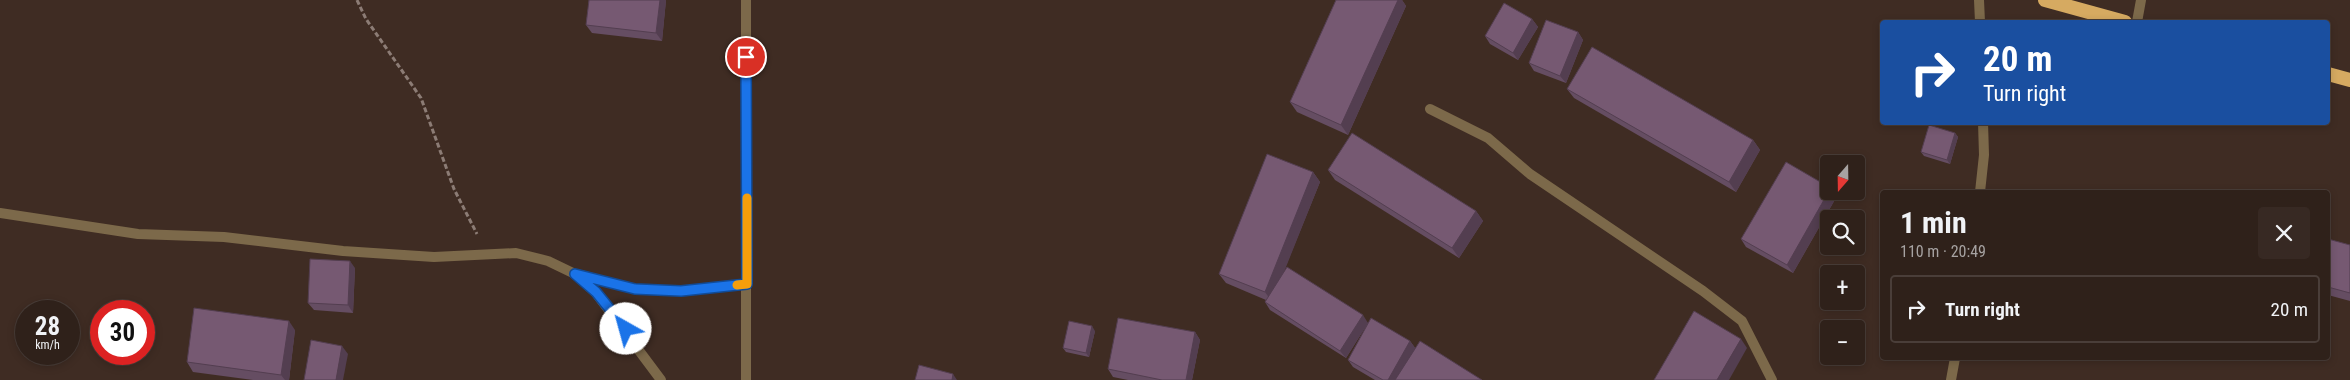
<!DOCTYPE html>
<meta charset="utf-8">
<style>
:root{--surface:#2f211a;--page:#372923;--text:#f1f3f6;--muted:#a7a3a2;--line:#4a3e39}
body{margin:0;font-family:"Roboto Condensed",sans-serif;background:var(--page);color:var(--text);height:100vh;display:flex;flex-direction:column;font-size:19px;white-space:nowrap}
*{box-sizing:border-box;margin:0}
p{font-size:16px;color:var(--muted)}
.icon{flex:none;width:28px;height:28px;fill:none;stroke:currentColor;stroke-width:2;stroke-linecap:round;stroke-linejoin:round}
.map{position:relative;flex:1;overflow:hidden}
.panel{position:absolute;left:1880px;top:190px;width:450px;height:170px;display:flex;flex-direction:column;background:var(--surface);border-radius:5px;box-shadow:0 2px 8px #0003,0 0 0 1px var(--line)}
.panel>*{flex:none}
.hud{position:absolute;left:1880px;top:20px;width:450px;height:105px;border-radius:5px;box-shadow:0 2px 8px #0003,0 0 0 1px var(--line);background:#1a4fa0;color:#fff;overflow:hidden}
.needle{width:32px;rotate:200deg}
.fabs{position:absolute;left:1820px;top:155px;display:grid;gap:10px}
.fabs a{display:grid;place-items:center;width:45px;height:45px;border-radius:5px;background:var(--surface);box-shadow:0 2px 8px #0003,0 0 0 1px var(--line);font-size:25px}
.speed{position:absolute;left:15px;top:300px;display:flex;gap:10px;font-size:25px;font-weight:700;text-align:center}
.speed>*{display:grid;place-content:center;width:65px;height:65px;border-radius:50%;background:var(--surface);box-shadow:0 2px 8px #0003,0 0 0 1px var(--line);line-height:1}
.speed small{font-size:12px;font-weight:400}
.speed .limit{border:8px solid #d22;background:#fff;color:#111}
.pin{position:absolute;display:grid;place-items:center;width:42px;height:42px;color:#fff;margin:-21px;border:2px solid #fff;border-radius:50%;box-shadow:0 1px 5px #0007}
.me{position:absolute;width:55px;margin:-28px;rotate:322deg;stroke-linejoin:round;filter:drop-shadow(0 0 4px #0008)}
.turn{display:flex;align-items:center;gap:18px;height:105px;padding:0 20px;font-size:22px}
.turn .icon{width:65px;height:65px;stroke-width:2.5}
.turn b{display:block;font-size:35px;line-height:42px}
.round{display:grid;place-items:center;flex:none;width:52px;height:52px;border-radius:5px;background:var(--page)}
.summary{display:flex;align-items:center;justify-content:space-between;height:85px;padding:0 20px}
h1{font-size:30px;font-weight:700;line-height:38px}
ul{padding:0;list-style:none}
li{display:flex;align-items:center;gap:15px;height:68px;margin:0 10px 8px;padding:0 10px;border:2px solid var(--line);border-radius:5px}
li div{flex:1}
li b{display:block;font-size:19px}
li em{font-style:normal}
.map>svg:first-child{display:block}
.lines{fill:none;stroke-linecap:round;stroke-linejoin:round}
.path{stroke:#8c7c75;stroke-width:3;stroke-dasharray:5 2.5;stroke-linecap:butt}
.service{stroke:#7c694a;stroke-width:10}
.minor{stroke:#7c694a;stroke-width:10}
.trunk{stroke:#d6aa61;stroke-width:14}
.wall{fill:#654d62}
.shaded-wall{fill:#533e50}
.building{fill:#765972;stroke:#533e50}
.route-casing{stroke:#114b97;stroke-width:12}
.route{stroke:#1a73e8;stroke-width:9}
.slow{stroke:#f59e0b;stroke-width:9}
</style>
<div class="map">
<svg width="2350" height="380" viewBox="0 0 2350 380">
<rect width="100%" height="100%" fill="#3f2c23"/>
<g class="lines">
<polyline class="path" points="357,0 366,19 421,98 454,189 477,234"/>
<g class="service">
<polyline points="2137,22 2141,0"/>
<polyline points="1430,109 1488,138 1530,174 1703,291 1742,321 1772,380"/>
</g>
<g class="minor">
<polyline points="746,0 746,380"/>
<polyline points="1979,0 1980,22"/>
<polyline points="1980,192 1984,155 1983,122"/>
<polyline points="0,213 138,234 224,237 343,251 434,257 516,253 548,261 575,274 596,293 661,380"/>
<polyline points="577,274 635,289 681,291 747,284"/>
<polyline points="1951,380 1955,358"/>
</g>
<g class="trunk">
<polyline points="2045,0 2125,22"/>
<polyline points="2328,74 2350,80"/>
</g>
</g>
<g class="wall">
<polygon points="589,0 666,0 662,41 592,33 586,25"/>
<polygon points="1336,0 1402,0 1406,6 1348,135 1297,112 1290,102"/>
<polygon points="1532,19 1538,27 1518,60 1490,44 1485,36"/>
<polygon points="1578,32 1583,40 1566,83 1534,71 1529,63"/>
<polygon points="1567,89 1753,140 1760,150 1736,192 1574,98"/>
<polygon points="1955,133 1958,137 1950,164 1924,156 1921,152"/>
<polygon points="1328,170 1476,211 1483,221 1459,258 1335,180"/>
<polygon points="1313,172 1320,182 1283,273 1368,323 1410,341 1415,348 1482,380 1375,380 1353,367 1348,360 1368,323 1346,358 1270,310 1265,302 1266,300 1226,283 1219,274"/>
<polygon points="1829,191 1834,191 1837,196 1793,273 1746,247 1741,239"/>
<polygon points="2328,239 2350,245 2350,301 2328,295"/>
<polygon points="355,268 353,313 314,310 308,303"/>
<polygon points="295,330 289,380 253,380 193,372 187,362"/>
<polygon points="1095,331 1089,357 1066,352 1063,348"/>
<polygon points="1195,332 1200,340 1192,380 1128,380 1113,377 1108,369"/>
</g>
<g class="shaded-wall">
<polygon points="660,0 666,0 662,41 656,33"/>
<polygon points="1398,0 1402,0 1406,6 1348,135 1341,125"/>
<polygon points="1532,19 1538,27 1518,60 1513,53"/>
<polygon points="1578,32 1583,40 1566,83 1560,76"/>
<polygon points="1955,133 1958,137 1950,164 1947,160"/>
<polygon points="1753,140 1760,150 1736,192 1729,182"/>
<polygon points="1313,172 1320,182 1272,302 1265,292"/>
<polygon points="1829,191 1834,191 1837,196 1793,273 1787,265"/>
<polygon points="1476,211 1483,221 1459,258 1452,248"/>
<polygon points="350,261 355,268 353,313 348,305"/>
<polygon points="1363,315 1368,323 1346,358 1340,351"/>
<polygon points="289,321 295,330 289,380 285,380 281,375"/>
<polygon points="1092,326 1095,331 1089,357 1086,353"/>
<polygon points="1195,332 1200,340 1192,380 1186,380"/>
<polygon points="1741,339 1747,348 1729,380 1717,380"/>
<polygon points="1410,341 1416,349 1398,380 1388,380"/>
<polygon points="342,346 348,354 343,380 336,380"/>
<polygon points="953,374 957,380 952,380"/>
</g>
<g class="building">
<polygon points="589,0 660,0 656,33 586,25"/>
<polygon points="1336,0 1398,0 1341,125 1290,102"/>
<polygon points="1504,3 1532,19 1513,53 1485,36"/>
<polygon points="1546,20 1578,32 1560,76 1529,63"/>
<polygon points="1592,47 1753,140 1729,182 1567,89"/>
<polygon points="1929,125 1955,133 1947,160 1921,152"/>
<polygon points="1352,133 1476,211 1452,248 1328,170"/>
<polygon points="1267,154 1313,172 1265,292 1219,274"/>
<polygon points="1786,162 1829,187 1829,191 1787,265 1741,239"/>
<polygon points="2328,239 2350,245 2350,293 2328,287"/>
<polygon points="310,259 350,261 348,305 308,303"/>
<polygon points="1287,267 1363,315 1340,351 1265,302"/>
<polygon points="194,308 289,321 281,375 187,362"/>
<polygon points="1694,311 1741,339 1717,380 1654,380"/>
<polygon points="1118,318 1195,332 1186,380 1162,380 1108,369"/>
<polygon points="1371,318 1410,341 1388,380 1383,380 1348,360"/>
<polygon points="1069,321 1092,326 1086,353 1063,348"/>
<polygon points="311,340 342,346 336,380 304,380"/>
<polygon points="1420,341 1482,380 1395,380"/>
<polygon points="919,365 953,374 952,380 915,380"/>
</g>
<g class="lines">
<g class="route-casing">
<polyline id="route" points="626,329 596,292 575,274 635,289 681,291 747,284 746,57"/>
</g>
<use href="#route" class="route"/>
<polyline class="slow" points="737,285 747,284 747,198"/>
</g>
</svg>
<div class="fabs">
<a><svg class="needle" viewBox="-14 -14 28 28"><path d="M0-13l5 13h-10z" fill="#e53935"/><path d="M0 13l5-13h-10z" fill="#a7a3a2"/></svg></a>
<a><svg class="icon" aria-label="search" viewBox="0 0 24 24"><circle cx="10" cy="10" r="6"/><path d="M15 15l6 6"/></svg></a>
<a>+</a>
<a>−</a>
</div>
<div class="speed"><div>28<small>km/h</small></div><div class="limit">30</div></div>
<div class="pin" style="left:746px;top:57px;background:#d93025"><svg class="icon" aria-label="arrive" viewBox="0 0 24 24"><path d="M6 21V4h12l-3 4 3 4H6"/></svg></div>
<svg class="me" style="left:626px;top:329px" viewBox="-20 -20 40 40"><circle r="19" fill="#fff"/><path d="M0-13L10 11 0 6-10 11z" fill="#1a73e8"/></svg>
<div class="hud">
<div class="turn"><svg class="icon" aria-label="right" viewBox="0 0 24 24"><path d="M7 20v-9h11M14 6l5 5-5 5"/></svg><div><b>20 m</b>Turn right</div></div>
</div>
<section class="panel">
<div class="summary"><div><h1>1 min</h1><p>110 m · 20:49</p></div><a class="round"><svg class="icon" aria-label="close" viewBox="0 0 24 24"><path d="M6 6l12 12M18 6L6 18"/></svg></a></div>
<ul>
<li><svg class="icon" aria-label="right" viewBox="0 0 24 24"><path d="M7 20v-9h11M14 6l5 5-5 5"/></svg><div><b>Turn right</b></div><em>20 m</em></li>
</ul>
</section>
</div>
